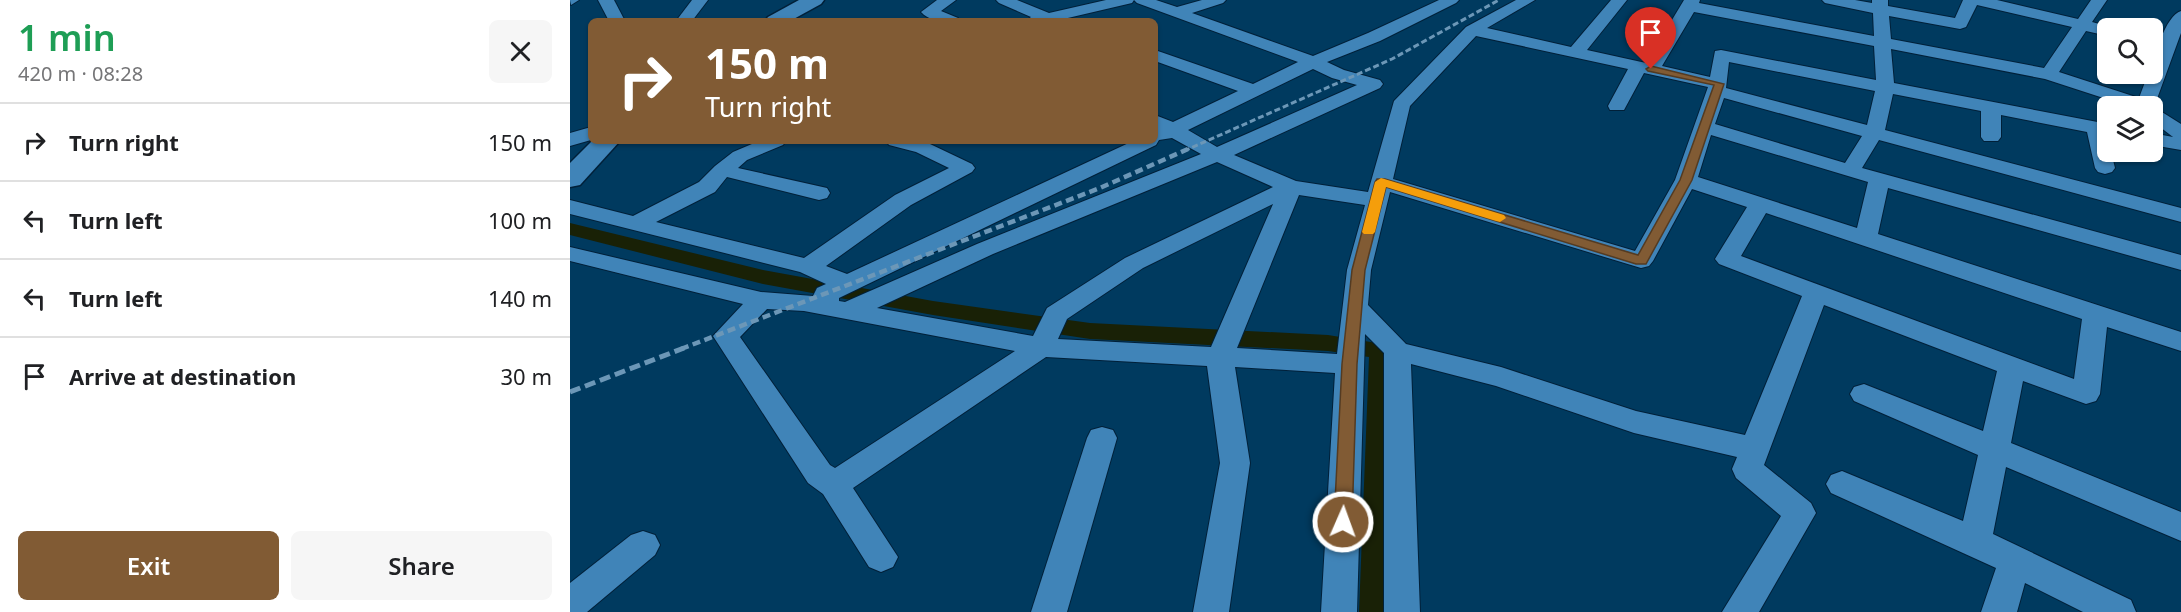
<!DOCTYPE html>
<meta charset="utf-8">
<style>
:root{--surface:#fff;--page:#f6f6f6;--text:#202124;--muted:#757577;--line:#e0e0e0;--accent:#815b34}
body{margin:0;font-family:"Noto Sans",sans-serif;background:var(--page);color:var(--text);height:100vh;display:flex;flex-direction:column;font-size:22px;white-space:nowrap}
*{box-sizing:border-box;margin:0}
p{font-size:20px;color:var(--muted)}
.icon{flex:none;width:33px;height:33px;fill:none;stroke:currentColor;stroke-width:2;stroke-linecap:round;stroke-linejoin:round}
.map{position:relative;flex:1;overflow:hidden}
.drawer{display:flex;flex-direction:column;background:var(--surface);width:570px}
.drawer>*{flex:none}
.top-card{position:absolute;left:18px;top:18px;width:570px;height:126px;border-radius:9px;box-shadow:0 2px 4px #0004;background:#815b34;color:#fff;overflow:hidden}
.controls{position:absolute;left:1527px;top:18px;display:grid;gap:12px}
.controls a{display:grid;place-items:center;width:66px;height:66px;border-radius:9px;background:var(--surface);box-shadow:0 2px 4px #0004;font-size:30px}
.pin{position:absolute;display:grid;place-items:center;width:51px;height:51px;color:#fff;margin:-62px -26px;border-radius:50% 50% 50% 0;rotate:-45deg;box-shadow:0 0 6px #0007}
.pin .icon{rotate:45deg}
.me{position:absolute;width:66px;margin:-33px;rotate:2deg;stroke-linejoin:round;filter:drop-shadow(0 0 4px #0008)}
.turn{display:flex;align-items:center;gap:21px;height:126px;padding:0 18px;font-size:27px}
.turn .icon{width:78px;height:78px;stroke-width:2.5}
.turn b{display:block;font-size:42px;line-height:51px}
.round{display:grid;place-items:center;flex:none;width:63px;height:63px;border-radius:9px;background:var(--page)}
.overview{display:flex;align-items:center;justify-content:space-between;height:102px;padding:0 18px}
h1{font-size:36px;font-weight:600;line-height:45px;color:#1e9e55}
.cta{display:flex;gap:12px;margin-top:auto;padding:12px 18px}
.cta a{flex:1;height:69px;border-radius:9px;background:var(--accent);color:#fff;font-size:24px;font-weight:600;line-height:69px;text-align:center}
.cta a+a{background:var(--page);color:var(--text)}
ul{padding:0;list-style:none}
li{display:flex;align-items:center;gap:18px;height:78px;padding:0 18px;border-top:2px solid var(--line)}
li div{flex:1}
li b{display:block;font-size:22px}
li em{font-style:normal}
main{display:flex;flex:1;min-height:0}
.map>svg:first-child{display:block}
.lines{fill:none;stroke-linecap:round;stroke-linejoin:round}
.canal{fill:#192106;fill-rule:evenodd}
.street-casing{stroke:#002039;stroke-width:2}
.secondary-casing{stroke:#002039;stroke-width:3}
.street{fill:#4084b8;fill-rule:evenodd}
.secondary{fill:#4084b8;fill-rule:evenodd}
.rail-far2{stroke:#6c97b7;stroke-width:3;stroke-dasharray:6 3;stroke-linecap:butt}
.rail-far1{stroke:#6c97b7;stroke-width:4.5;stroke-dasharray:8 4.5;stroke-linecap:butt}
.rail{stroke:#6c97b7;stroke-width:5;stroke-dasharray:11 5;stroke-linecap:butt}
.route{fill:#815b34;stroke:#543b22;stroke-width:1.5}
.slow{fill:#f59e0b}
</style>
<main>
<section class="drawer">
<div class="overview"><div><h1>1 min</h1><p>420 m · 08:28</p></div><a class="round"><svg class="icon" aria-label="close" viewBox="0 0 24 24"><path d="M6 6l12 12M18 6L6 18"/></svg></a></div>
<ul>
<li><svg class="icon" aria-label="right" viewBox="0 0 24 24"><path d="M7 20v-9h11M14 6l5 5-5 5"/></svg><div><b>Turn right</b></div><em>150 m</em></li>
<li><svg class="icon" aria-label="left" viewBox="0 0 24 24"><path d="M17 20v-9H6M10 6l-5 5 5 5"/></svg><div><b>Turn left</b></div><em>100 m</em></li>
<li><svg class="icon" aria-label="left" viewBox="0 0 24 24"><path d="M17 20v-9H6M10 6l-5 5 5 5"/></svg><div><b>Turn left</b></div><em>140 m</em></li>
<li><svg class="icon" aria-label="arrive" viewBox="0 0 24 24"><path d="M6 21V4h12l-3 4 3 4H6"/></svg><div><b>Arrive at destination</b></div><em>30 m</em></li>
</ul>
<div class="cta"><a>Exit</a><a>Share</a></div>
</section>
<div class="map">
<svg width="1611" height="612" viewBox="0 0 1611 612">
<rect width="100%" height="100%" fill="#003a5f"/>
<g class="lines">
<polygon class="canal" points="0,223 193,270 363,301 520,323 758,335 819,345 823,351 821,612 789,612 799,357 758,351 520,339 363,315 193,284 0,235"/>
<g class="street-casing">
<g id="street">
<polygon points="0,0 9,0 1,5"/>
<polygon points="28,0 44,0 55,21 39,21"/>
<polygon points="122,0 138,0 122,21 106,21"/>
<path d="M367 0H386L371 11 388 18 390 21C376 21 361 23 351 12Z"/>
<path d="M426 0H447L479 13 536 0H586L607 7 632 0H656L653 3 622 13 743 56 798 33 869 0H889L886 3 810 41 757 62 774 70 810 80 813 84 810 88 664 155 726 181 798 192 824 101 896 27 946 0H965L917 28 1001 47 1041 0H1057L1017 50 1076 63 1114 0H1130L1129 3 1304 36 1303 13 1255 3 1252 0H1285L1302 3V0H1318V6L1385 18 1393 0H1427L1508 19 1521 0H1537L1522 22 1544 28H1538V36L1516 31 1489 72 1569 98 1578 74H1582C1582 59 1596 15 1611 11V33L1584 107 1611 124V150L1582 145V133L1603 137 1582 121V106H1558L1475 79 1321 49 1324 83 1538 124V152H1541L1545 168 1542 172 1535 174 1528 172 1525 168 1517 132 1431 115V137L1428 141H1414L1411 137V111L1323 94 1315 130 1611 208V222L1309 140 1292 168 1611 255V270L1318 188 1308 234 1611 332V351L1537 327 1530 394 1526 401 1516 404 1453 381 1441 443 1611 512V541L1436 467 1423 534 1561 600 1566 612H1513L1455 583 1447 612H1411L1426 568 1261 493 1256 484 1261 475 1272 471 1393 521 1408 455 1284 401 1280 394 1284 387 1294 384 1413 431 1427 371 1254 305 1194 465 1241 503 1246 513 1189 612H1152L1211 516 1166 478 1162 469 1167 457 1064 433 926 386 841 364 850 612H814V353L795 334 787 612H751L765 373 665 367 680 463 659 612H623L650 463 637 366 476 357 283 488 328 557 323 567 311 572 299 567 253 494 238 483 143 336 173 304 0 261V247L191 292 243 296 247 288 256 284 230 272 0 214V200L63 216 129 182 145 166 163 152 189 141H216L213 145 177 160 168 168 257 188 260 193 257 198 249 200 157 177 145 192 86 222 234 258 325 195 379 168 346 152 319 145 316 141H350L360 144 402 164 405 168 402 172 341 205 256 266 277 274 563 141H585V130H587L585 129V115L603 122 668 91 585 61V50L683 84 728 62 567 3 564 0 562 3 485 21H456L461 17 429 3ZM1407 5 1502 27 1474 68 1321 39 1319 16 1390 29 1396 27ZM1124 12 1304 46 1306 80 1151 50 1145 51 1140 77 1092 66ZM906 36 1058 69 1038 106 1040 110H1054L1074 73 1138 87 1105 180 1065 251 823 179 840 106ZM1159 62 1305 91 1297 125 1156 88ZM743 69 762 78 787 85 647 147 618 130ZM1154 98 1292 136 1275 163 1145 124ZM1141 135 1298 182 1287 228 1128 177ZM602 138 631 154 407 244 275 302 269 301V298L586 145 589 140ZM647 162 703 187 555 258 477 308 463 336 307 308 423 254ZM1122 189 1177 207 1145 259 1149 264 1232 296 1175 435 1066 411 931 367 836 344 798 305 801 270 820 192 1071 268 1079 266 1083 261ZM729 195 795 205 777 270 767 354 667 348ZM703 204 641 347 488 339 497 319 573 268ZM1196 213 1512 319 1504 379 1171 256ZM197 309 234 311 445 351 265 468 260 465 170 337Z"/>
<polygon points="21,127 21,140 0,146 0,133"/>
<polygon points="532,427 543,430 547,438 497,612 461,612 517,438 521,430"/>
<polygon points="73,531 85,535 90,545 85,555 17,612 0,612 0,583 61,535"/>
</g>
</g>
<g class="secondary-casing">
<g id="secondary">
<polygon points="229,0 254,0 251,4 220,21 195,21 198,17"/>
<polygon points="22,141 50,141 10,185 0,187 0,163"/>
</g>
</g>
<use href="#street" class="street"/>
<use href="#secondary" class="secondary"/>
<polyline class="rail-far2" points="614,151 822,59 929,0"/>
<polyline class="rail-far1" points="111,349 530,188 618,149"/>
<polyline class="rail" points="0,392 114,348"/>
</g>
<polygon class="route" points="1081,66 1154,84 1122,180 1076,264 1066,264 816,187 795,270 787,364 782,522 779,527 773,529 767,527 764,522 772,364 782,270 805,182 807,179 815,179 1068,255 1110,180 1144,85 1078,71 1076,69"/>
<polygon class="slow" points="811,178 934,215 936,218 930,222 926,221 816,187 805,232 803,234 794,234 792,232 805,182"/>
</svg>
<div class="controls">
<a><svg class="icon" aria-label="search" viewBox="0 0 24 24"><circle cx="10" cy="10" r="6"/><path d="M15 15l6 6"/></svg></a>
<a><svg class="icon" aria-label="layers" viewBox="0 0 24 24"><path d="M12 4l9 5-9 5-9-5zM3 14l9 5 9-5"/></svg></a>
</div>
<div class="pin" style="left:1081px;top:69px;background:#d93025"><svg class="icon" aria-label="arrive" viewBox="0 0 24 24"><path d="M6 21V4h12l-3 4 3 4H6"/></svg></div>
<svg class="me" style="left:773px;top:522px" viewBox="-20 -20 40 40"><circle r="17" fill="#815b34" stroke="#fff" stroke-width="3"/><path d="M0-11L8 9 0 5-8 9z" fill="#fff"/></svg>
<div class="top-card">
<div class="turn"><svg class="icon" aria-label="right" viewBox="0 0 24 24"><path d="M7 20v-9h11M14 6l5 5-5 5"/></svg><div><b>150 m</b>Turn right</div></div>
</div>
</div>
</main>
